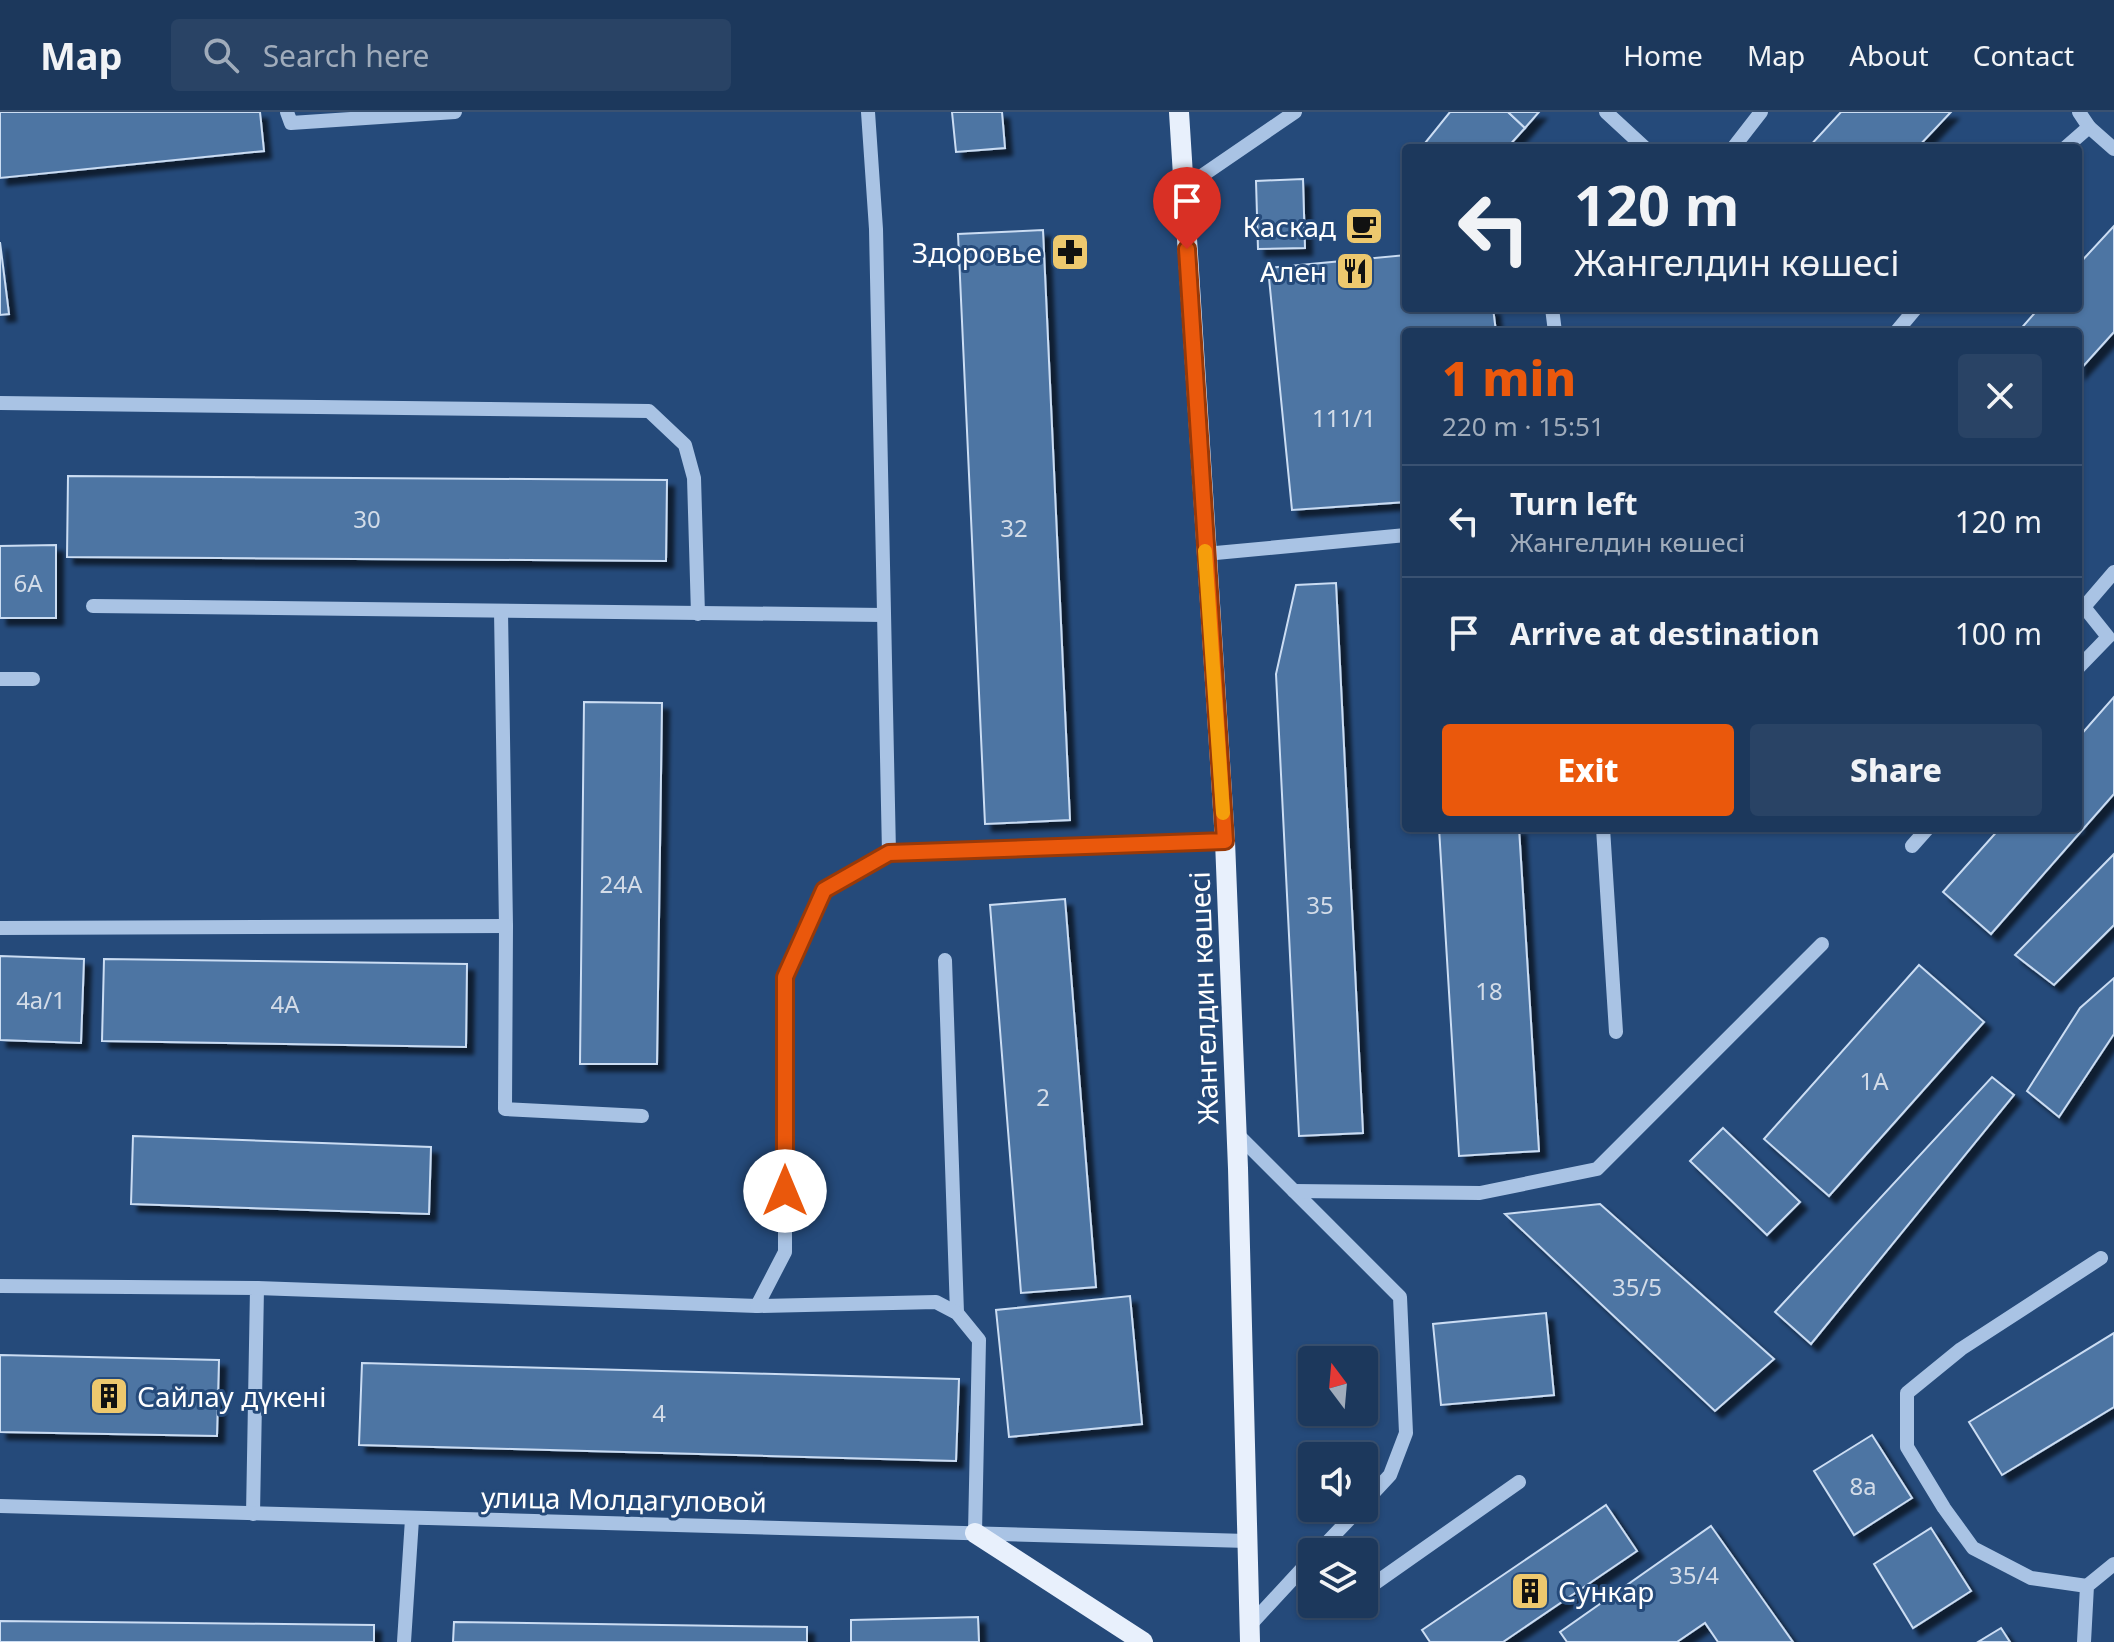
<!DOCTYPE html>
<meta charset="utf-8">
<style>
:root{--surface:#1c385c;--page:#294365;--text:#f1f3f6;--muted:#a0acbb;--line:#3a5272;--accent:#ea580c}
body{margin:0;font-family:"Noto Sans",sans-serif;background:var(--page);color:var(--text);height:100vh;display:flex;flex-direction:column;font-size:30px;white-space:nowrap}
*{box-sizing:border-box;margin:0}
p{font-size:26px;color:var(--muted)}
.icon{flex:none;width:44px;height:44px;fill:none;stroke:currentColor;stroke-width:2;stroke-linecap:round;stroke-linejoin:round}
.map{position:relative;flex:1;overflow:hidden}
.panel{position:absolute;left:1402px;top:216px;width:680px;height:504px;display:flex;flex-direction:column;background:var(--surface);border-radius:8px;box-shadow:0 2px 6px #0004,0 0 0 2px var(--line)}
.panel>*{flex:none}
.top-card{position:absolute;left:1402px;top:32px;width:680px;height:168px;border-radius:8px;box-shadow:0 2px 6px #0004,0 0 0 2px var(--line);background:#1c385c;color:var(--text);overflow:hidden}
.needle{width:52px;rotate:344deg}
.controls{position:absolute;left:1298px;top:1234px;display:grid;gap:16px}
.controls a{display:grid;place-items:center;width:80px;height:80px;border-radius:8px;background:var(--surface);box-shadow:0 2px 6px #0004,0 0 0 2px var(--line);font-size:40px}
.pin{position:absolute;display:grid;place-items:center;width:68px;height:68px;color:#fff;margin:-82px -34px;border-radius:50% 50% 50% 0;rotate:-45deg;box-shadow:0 0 8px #0007}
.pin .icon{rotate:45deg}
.me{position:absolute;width:88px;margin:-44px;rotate:0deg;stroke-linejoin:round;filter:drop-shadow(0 0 6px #0008)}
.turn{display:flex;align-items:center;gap:28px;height:168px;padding:0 40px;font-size:36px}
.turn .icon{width:104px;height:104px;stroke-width:2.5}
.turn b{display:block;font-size:56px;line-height:68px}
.round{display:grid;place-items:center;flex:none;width:84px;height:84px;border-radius:8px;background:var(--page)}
.summary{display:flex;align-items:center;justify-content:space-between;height:136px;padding:0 40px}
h1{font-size:48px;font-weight:800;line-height:60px;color:var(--accent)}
.cta{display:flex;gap:16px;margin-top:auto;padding:16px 40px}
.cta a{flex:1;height:92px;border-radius:8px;background:var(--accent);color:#fff;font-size:32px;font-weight:800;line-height:92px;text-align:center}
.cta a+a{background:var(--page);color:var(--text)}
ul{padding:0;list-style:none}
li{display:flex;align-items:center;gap:24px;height:112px;padding:0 40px;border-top:2px solid var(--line)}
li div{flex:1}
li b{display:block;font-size:30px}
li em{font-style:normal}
header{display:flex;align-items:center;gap:48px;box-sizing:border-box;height:112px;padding:0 40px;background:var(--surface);border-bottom:2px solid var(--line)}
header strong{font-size:38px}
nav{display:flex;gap:44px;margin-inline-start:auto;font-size:28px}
.search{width:560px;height:72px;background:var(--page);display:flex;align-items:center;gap:20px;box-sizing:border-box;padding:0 28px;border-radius:8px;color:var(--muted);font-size:30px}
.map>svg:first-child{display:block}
.building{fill:#4e74a3;stroke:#cbddf3;stroke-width:2;filter:url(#shadow)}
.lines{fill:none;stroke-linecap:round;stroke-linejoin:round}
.minor{stroke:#a9c3e4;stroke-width:14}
.major{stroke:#e8f0fc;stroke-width:20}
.route-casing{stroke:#983908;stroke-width:20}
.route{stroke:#ea580c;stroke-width:14}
.slow{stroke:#f59e0b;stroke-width:14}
.labels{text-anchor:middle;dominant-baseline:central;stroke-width:6;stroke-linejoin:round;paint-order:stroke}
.number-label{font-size:24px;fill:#d3dce8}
.poi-label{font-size:28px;fill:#fff;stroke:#254a7a;text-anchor:end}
.street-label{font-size:28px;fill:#fff;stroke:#254a7a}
</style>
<header>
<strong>Map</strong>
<div class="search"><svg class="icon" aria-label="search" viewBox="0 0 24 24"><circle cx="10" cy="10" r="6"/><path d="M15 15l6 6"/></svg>Search here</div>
<nav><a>Home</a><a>Map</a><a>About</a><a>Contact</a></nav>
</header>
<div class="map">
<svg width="2114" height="1530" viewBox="0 0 2114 1530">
<defs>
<filter id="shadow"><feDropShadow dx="7" dy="7" stdDeviation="2" flood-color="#0009"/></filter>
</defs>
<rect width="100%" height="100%" fill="#254a7a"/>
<g class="building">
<polygon points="0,0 260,0 264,39 0,66"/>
<polygon points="952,0 1002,0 1005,36 956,40"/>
<polygon points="1450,0 1508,0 1525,16 1507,36 1421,36"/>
<polygon points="1508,0 1539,0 1525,16"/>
<polygon points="1841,0 1951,0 1917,36 1808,36"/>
<polygon points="1303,67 1305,136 1258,137 1256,69"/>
<polygon points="2114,114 2114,220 2078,260 2078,220 2018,220 2039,196 2078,196 2078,153"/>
<polygon points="1043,118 1070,708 985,712 958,122"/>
<polygon points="0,130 9,202 0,203"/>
<polygon points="1406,143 1406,196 1493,196 1496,220 1406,220 1406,390 1292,398 1268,156"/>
<polygon points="68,364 667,368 666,449 67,445"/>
<polygon points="56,433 56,506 0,506 0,434"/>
<polygon points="1336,471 1363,1021 1299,1024 1276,562 1296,473"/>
<polygon points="2114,585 2114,682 1991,822 1943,780 2000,716 2078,716 2078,626"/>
<polygon points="584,590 662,591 657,952 580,952"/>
<polygon points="1439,716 1519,716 1539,1039 1459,1044"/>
<polygon points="2114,742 2114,813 2054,873 2015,843"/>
<polygon points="1065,787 1096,1175 1021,1181 990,793"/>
<polygon points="0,844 84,847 81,931 0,928"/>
<polygon points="104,847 467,852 466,935 102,929"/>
<polygon points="1919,853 1984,910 1829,1084 1764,1027"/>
<polygon points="2114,866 2114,922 2059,1005 2027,979 2080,896"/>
<polygon points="1992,965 2014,983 1811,1232 1775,1200"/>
<polygon points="1723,1016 1800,1090 1767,1123 1690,1049"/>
<polygon points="133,1024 431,1035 429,1102 131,1092"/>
<polygon points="1600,1092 1774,1247 1715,1299 1505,1102"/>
<polygon points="1130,1184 1142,1312 1009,1325 996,1198"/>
<polygon points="1546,1201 1554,1283 1441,1293 1433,1212"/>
<polygon points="2114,1221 2114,1295 2002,1363 1969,1310"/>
<polygon points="0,1243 219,1248 217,1324 0,1320"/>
<polygon points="362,1251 959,1267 956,1349 359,1333"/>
<polygon points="1872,1323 1912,1386 1854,1423 1814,1359"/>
<polygon points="1606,1393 1637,1439 1503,1530 1430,1530 1422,1518"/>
<polygon points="1711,1414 1793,1530 1718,1530 1705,1511 1677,1530 1567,1530 1560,1520"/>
<polygon points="1931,1416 1971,1479 1913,1516 1874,1452"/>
<polygon points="978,1505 979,1530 851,1530 851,1508"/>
<polygon points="0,1509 374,1513 374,1530 0,1530"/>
<polygon points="454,1510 807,1515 807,1530 453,1530"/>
<polygon points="2001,1516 2010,1530 1978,1530"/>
</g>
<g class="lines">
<g class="minor">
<polyline points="287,0 291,11 455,0"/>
<polyline points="1606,0 1645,36"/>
<polyline points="2089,15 2114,37"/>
<polyline points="1733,36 1761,0"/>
<polyline points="2065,36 2089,15 2079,0"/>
<polyline points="1184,76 1295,0"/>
<polyline points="1552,196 1555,220"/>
<polyline points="1896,220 1916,196"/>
<polyline points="0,291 649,299 685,333 694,366 698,502"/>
<polyline points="1205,442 1406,423"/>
<polyline points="93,494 884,503"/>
<polyline points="501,499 506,814 505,997 642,1004"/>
<polyline points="2078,556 2108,525 2084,495 2114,460"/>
<polyline points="0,567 33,567"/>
<polyline points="1603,716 1616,920"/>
<polyline points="1912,734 1928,716"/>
<polyline points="889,741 1225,729"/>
<polyline points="0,816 506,814"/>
<polyline points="945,848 957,1201"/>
<polyline points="1237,1022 1400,1185 1406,1321 1390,1363 1364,1391"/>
<polyline points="1294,1079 1480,1081 1597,1057 1822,832"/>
<polyline points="0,1174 257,1176 253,1402"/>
<polyline points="257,1176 757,1194 785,1140 785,865 824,778 889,741 876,117 868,0"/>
<polyline points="757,1194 936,1190 957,1201 979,1228 975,1421"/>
<polyline points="0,1394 1247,1429"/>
<polyline points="1318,1440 1360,1396"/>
<polyline points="2087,1474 2031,1466 1973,1436 1944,1396 1907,1335 1907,1281 1961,1237 2101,1146"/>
<polyline points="1364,1479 1519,1370"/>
<polyline points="1251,1512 1312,1446"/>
<polyline points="404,1530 412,1407"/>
<polyline points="2084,1530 2087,1474 2114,1452"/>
</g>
<g class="major">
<polyline points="1179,0 1225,729 1238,1056 1250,1530"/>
<polyline points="975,1421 1143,1530"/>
</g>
</g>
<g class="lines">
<g class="route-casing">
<polyline id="route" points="785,1079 785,865 824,778 889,741 1225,729 1187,137"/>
</g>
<use href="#route" class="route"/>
<polyline class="slow" points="1205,439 1223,701"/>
</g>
<defs>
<g id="cafe-square" transform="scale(2)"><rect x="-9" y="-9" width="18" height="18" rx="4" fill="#edc86e" stroke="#254a7a"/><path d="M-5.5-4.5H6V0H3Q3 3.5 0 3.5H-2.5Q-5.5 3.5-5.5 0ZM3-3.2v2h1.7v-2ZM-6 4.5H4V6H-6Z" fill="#111"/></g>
<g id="pharmacy-square" transform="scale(2)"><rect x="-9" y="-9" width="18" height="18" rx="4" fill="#edc86e" stroke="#254a7a"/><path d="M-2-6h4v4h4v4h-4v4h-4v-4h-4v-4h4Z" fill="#111"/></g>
<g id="restaurant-square" transform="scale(2)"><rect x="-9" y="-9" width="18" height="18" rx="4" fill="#edc86e" stroke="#254a7a"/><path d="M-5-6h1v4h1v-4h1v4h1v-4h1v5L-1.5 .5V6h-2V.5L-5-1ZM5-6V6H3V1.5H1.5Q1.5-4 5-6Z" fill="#111"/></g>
<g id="building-square" transform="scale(2)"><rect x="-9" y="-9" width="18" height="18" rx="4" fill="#edc86e" stroke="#254a7a"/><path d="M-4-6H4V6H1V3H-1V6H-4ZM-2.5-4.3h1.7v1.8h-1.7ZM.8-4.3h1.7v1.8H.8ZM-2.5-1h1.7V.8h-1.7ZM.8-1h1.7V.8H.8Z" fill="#111"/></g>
</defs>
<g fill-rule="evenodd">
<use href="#cafe-square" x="1364" y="114"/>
<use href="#pharmacy-square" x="1070" y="140"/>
<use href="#restaurant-square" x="1355" y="159"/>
<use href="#building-square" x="109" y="1284"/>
<use href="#building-square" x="1530" y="1479"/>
</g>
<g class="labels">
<g class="number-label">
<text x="1344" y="305">111/1</text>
<text x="367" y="406">30</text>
<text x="1014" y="415">32</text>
<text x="28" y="470">6А</text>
<text x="621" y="771">24А</text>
<text x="1320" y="792">35</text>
<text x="1489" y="878">18</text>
<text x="41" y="887">4а/1</text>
<text x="285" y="891">4А</text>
<text x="1874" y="968">1А</text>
<text x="1043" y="984">2</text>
<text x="1637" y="1174">35/5</text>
<text x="659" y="1300">4</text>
<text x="1863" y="1373">8а</text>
<text x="1694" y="1462">35/4</text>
</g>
<g class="poi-label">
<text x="1336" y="114">Каскад</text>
<text x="1042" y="140">Здоровье</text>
<text x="1327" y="159">Ален</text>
<text x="137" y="1284" text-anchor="start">Сайлау дүкені</text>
<text x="1558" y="1479" text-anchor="start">Сункар</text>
</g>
<g class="street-label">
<text transform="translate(1203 886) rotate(-92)">Жангелдин көшесі</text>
<text transform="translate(624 1387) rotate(1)">улица Молдагуловой</text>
</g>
</g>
</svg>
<div class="controls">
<a><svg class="needle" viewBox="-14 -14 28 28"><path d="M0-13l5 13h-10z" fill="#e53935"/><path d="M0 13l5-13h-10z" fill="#a0acbb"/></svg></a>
<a><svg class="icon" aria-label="sound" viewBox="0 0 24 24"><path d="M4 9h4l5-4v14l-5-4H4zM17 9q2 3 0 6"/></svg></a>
<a><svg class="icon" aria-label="layers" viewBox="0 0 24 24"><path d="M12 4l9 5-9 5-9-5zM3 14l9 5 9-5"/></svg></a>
</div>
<div class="pin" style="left:1187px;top:137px;background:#d93025"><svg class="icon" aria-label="arrive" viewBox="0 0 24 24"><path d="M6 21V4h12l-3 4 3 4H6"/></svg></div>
<svg class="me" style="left:785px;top:1079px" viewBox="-20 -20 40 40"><circle r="19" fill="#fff"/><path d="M0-13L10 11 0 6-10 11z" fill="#ea580c"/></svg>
<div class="top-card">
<div class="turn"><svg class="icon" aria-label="left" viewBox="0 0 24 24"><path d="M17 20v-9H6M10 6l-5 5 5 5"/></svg><div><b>120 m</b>Жангелдин көшесі</div></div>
</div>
<section class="panel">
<div class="summary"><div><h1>1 min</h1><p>220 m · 15:51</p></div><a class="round"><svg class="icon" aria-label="close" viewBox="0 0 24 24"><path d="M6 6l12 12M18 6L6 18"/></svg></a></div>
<ul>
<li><svg class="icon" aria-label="left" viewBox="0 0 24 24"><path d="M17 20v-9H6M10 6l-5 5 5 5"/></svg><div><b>Turn left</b><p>Жангелдин көшесі</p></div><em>120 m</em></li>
<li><svg class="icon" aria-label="arrive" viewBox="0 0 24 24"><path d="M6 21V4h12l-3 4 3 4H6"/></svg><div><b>Arrive at destination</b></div><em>100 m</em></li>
</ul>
<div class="cta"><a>Exit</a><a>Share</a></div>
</section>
</div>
